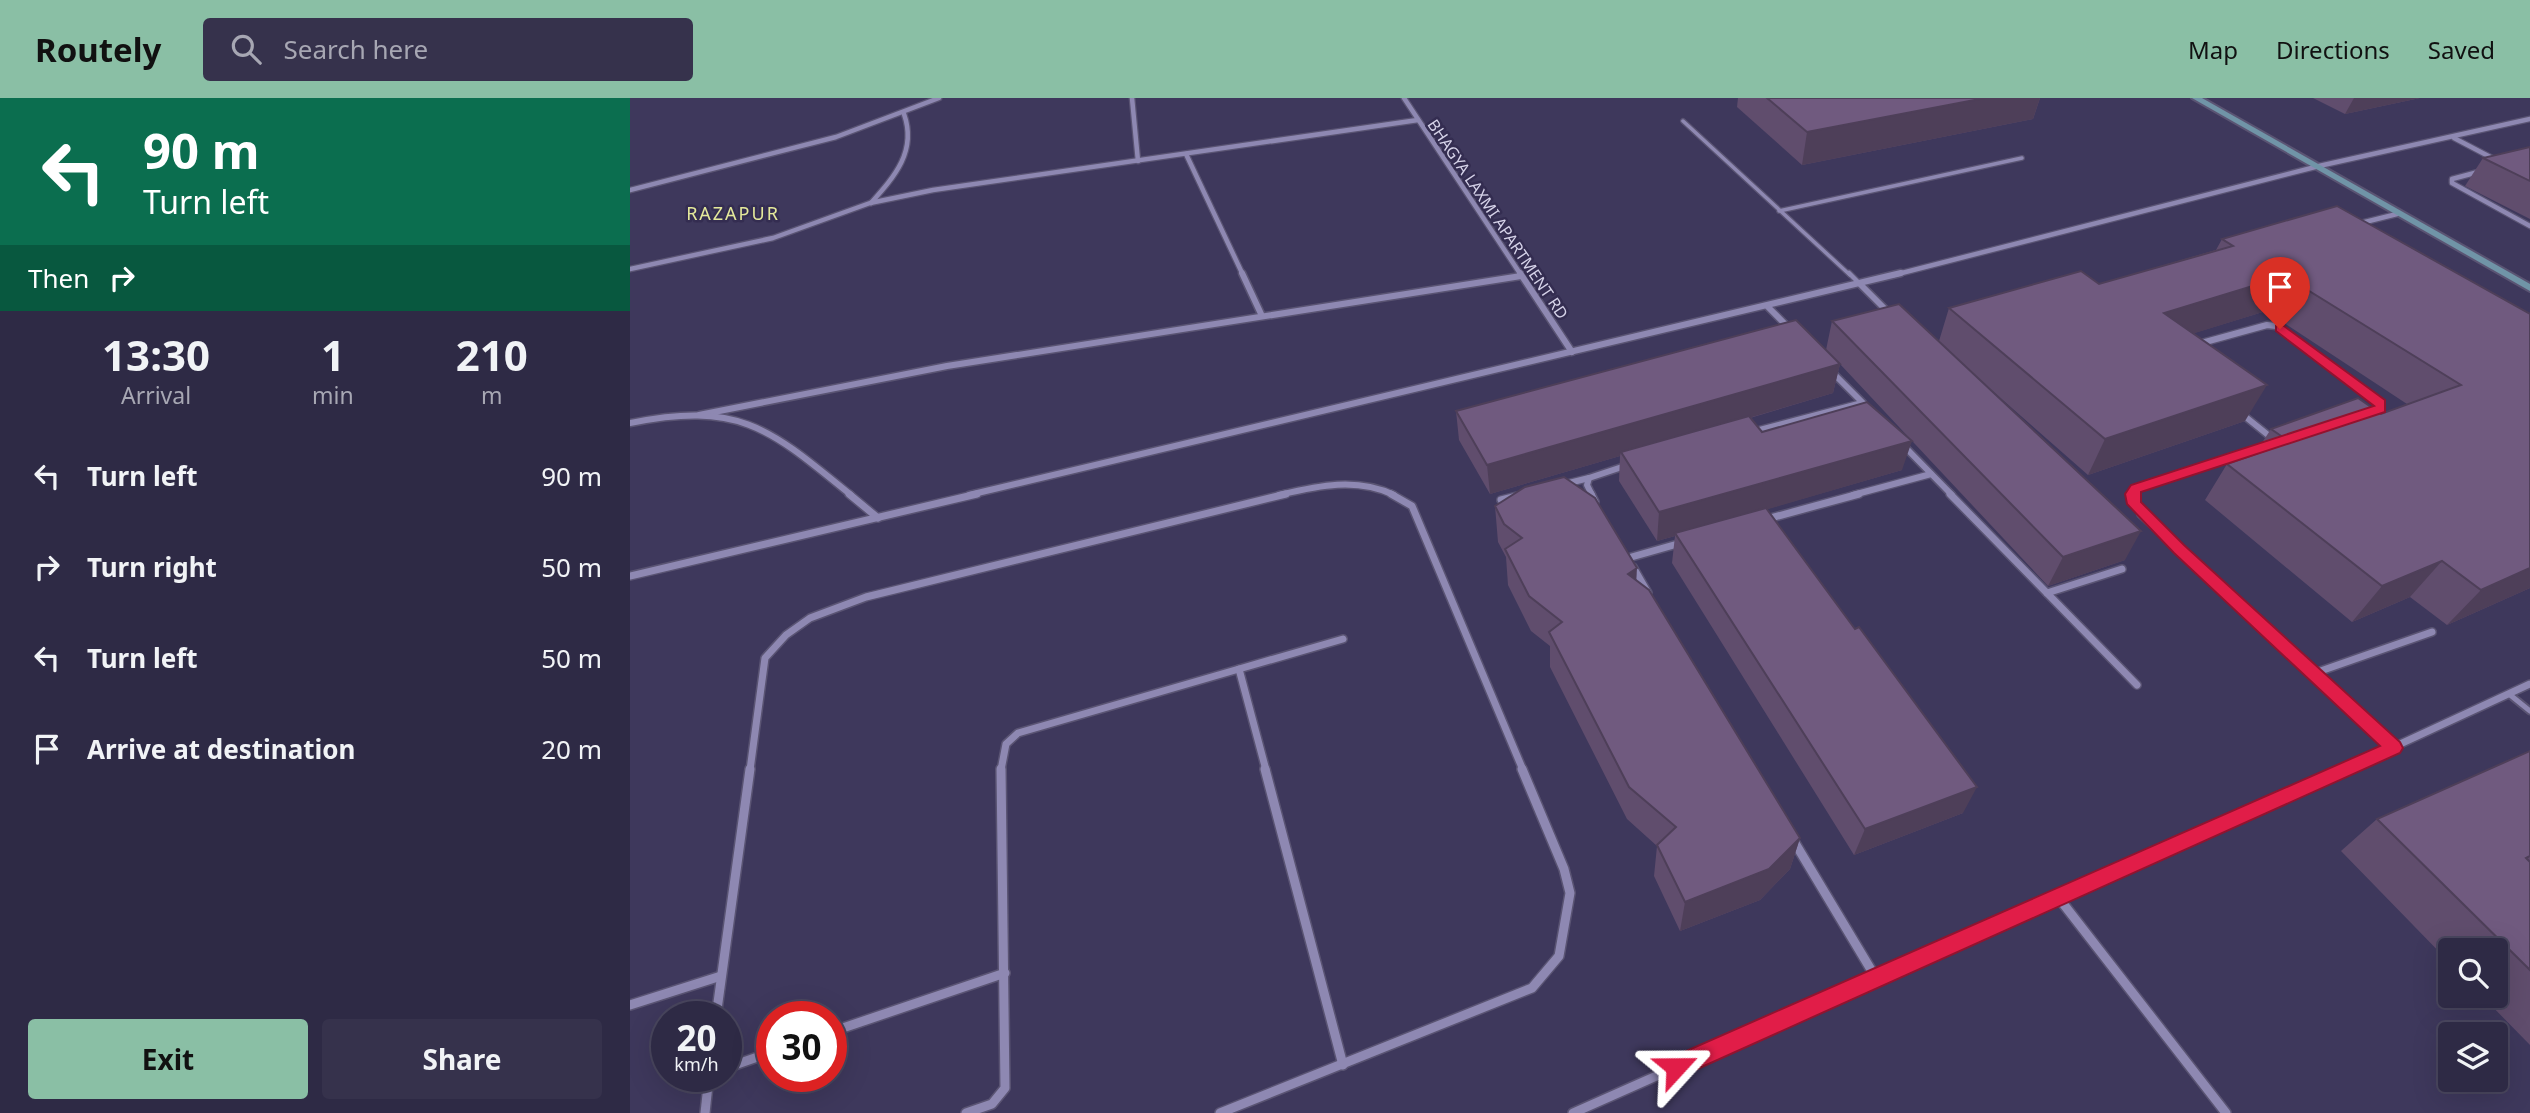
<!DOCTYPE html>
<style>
:root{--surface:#2e2a45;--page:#36324c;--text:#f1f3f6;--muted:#a7a7b3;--line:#49465e;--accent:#8abfa5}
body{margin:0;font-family:"Noto Sans",sans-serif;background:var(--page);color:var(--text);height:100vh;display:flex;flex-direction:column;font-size:26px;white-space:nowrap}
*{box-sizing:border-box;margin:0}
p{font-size:23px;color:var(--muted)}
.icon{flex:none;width:38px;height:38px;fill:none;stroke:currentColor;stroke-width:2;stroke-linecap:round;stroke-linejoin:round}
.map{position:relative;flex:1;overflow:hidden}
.details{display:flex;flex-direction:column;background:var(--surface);width:630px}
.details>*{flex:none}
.banner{background:#0b6e4f;color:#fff;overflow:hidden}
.fabs{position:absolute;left:1808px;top:840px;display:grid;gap:14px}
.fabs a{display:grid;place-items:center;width:70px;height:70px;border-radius:7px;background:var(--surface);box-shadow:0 7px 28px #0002,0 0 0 2px var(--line);font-size:35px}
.speed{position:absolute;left:21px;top:903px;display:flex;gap:14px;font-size:35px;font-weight:700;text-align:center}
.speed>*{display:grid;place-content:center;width:91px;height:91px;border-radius:50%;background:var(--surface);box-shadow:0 7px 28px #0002,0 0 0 2px var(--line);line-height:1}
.speed small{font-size:18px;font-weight:400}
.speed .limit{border:10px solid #d22;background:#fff;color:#111}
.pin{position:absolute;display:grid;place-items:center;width:60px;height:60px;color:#fff;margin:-72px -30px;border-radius:50% 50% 50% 0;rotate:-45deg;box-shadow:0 0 7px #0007}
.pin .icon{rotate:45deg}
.me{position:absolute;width:77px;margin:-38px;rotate:66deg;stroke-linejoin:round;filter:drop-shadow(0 0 5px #0008)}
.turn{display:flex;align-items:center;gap:24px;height:147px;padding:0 28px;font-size:32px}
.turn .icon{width:91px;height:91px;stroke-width:2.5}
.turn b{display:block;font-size:49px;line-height:60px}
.then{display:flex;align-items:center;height:66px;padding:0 28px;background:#0003;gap:14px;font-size:26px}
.eta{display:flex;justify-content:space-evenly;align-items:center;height:119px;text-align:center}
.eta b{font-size:42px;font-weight:700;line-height:49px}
.action{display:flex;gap:14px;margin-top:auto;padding:14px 28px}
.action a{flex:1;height:80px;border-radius:7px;background:var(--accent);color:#111;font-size:28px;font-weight:700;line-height:80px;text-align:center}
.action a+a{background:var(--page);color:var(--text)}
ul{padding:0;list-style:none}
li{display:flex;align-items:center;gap:21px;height:91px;padding:0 28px}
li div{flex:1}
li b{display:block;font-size:26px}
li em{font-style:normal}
header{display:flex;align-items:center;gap:42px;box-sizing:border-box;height:98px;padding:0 35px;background:var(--accent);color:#111}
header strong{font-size:33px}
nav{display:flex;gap:38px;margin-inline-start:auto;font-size:24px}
.search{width:490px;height:63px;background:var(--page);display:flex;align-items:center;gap:18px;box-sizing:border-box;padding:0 24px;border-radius:7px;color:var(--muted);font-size:26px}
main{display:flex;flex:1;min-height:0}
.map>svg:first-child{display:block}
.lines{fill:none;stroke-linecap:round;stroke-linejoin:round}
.lane-far2-casing{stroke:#5a5473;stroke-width:6}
.lane-far1-casing{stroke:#5a5473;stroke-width:7}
.lane-casing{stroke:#5a5473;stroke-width:9}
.street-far3-casing{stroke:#5a5473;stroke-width:7}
.street-far2-casing{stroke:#5a5473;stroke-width:9}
.street-far1-casing{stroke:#5a5473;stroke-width:10}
.street-casing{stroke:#5a5473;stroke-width:12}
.secondary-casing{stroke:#5a5473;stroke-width:4}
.lane-far2{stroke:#8e88b2;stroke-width:3.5}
.lane-far1{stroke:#8e88b2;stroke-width:4.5}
.lane{stroke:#8e88b2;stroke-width:5}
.street-far3{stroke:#8e88b2;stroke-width:4.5}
.street-far2{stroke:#8e88b2;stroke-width:6}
.street-far1{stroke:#8e88b2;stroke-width:7}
.street{stroke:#8e88b2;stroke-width:9}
.secondary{fill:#7094a7;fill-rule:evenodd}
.wall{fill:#604d6d}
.shaded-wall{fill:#4e3f59}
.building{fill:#705a7f;stroke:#4e3f59;stroke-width:2}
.route{fill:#e11d48;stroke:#92132f;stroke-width:2}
.labels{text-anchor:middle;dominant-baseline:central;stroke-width:5;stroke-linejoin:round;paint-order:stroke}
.far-street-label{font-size:16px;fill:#d6d3e9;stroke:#342d51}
.far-neighbourhood-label{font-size:18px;letter-spacing:2px;fill:#e4e99b;stroke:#342d51}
</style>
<header>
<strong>Routely</strong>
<div class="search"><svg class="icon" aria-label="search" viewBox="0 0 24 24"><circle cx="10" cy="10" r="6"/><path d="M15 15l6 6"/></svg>Search here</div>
<nav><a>Map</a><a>Directions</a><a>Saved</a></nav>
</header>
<main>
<section class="details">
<div class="banner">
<div class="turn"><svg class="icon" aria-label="left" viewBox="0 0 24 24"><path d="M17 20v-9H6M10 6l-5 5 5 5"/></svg><div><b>90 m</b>Turn left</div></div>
<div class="then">Then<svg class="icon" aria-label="right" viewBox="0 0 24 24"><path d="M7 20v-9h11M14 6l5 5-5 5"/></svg></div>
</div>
<div class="eta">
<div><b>13:30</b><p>Arrival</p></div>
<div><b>1</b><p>min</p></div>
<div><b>210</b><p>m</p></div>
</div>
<ul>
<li><svg class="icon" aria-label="left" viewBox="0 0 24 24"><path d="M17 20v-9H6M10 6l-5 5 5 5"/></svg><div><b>Turn left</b></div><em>90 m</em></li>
<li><svg class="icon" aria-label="right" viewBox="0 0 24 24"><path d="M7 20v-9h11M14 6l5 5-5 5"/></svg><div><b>Turn right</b></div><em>50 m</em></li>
<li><svg class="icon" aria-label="left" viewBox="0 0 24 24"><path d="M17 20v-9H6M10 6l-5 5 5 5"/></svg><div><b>Turn left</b></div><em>50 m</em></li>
<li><svg class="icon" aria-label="arrive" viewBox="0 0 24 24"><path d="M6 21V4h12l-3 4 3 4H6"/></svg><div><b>Arrive at destination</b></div><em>20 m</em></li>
</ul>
<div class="action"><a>Exit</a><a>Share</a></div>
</section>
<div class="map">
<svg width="1900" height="1015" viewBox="0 0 1900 1015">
<rect width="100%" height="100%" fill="#3e385c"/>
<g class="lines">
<g class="lane-far2-casing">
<g id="lane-far2">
<polyline points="1053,23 1220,177"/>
<polyline points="1149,113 1392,60"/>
</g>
</g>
<g class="lane-far1-casing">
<polyline id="lane-far1" points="1219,175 1230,186"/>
</g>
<g class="lane-casing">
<polyline id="lane" points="1879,596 1900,613"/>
</g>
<g class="street-far3-casing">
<g id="street-far3">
<polyline points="502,0 508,63"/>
<polyline points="774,0 891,177"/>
<polyline points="1824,40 1866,62"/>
<polyline points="556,56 613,177"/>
<polyline points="1852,73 1822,81 1822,85 1900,128"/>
<polyline points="0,92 206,39 309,0"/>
<path d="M241 105C265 78 287 53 274 16"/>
<polyline points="1727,126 1767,116"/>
<polyline points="0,171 143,140 240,105 303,92 788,22"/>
<polyline points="1264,177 1689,68 1900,21"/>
</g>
</g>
<g class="street-far2-casing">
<g id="street-far2">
<polyline points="612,175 632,218"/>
<polyline points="890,175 942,254"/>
<polyline points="1230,186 1258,214"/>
<polyline points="1138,209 1159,230"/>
<polyline points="1568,246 1637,227 1646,228 1750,305 1750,311 1738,316"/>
<polyline points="1202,274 1233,305"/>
<polyline points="1612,316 1643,341"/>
<polyline points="69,317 317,268 891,178"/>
<path d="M0 325C110 303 139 330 221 397"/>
<polyline points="1122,334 1232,305"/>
<polyline points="1273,347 1322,397"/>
<polyline points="935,386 959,380"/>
<polyline points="339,397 1271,175"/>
<path d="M649 397C688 388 726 379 764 397"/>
<polyline points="962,397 957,387 959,380 998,367"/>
<polyline points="1223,397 1301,376"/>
<polyline points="1503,397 1506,390 1636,348"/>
</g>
</g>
<g class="street-far1-casing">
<g id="street-far1">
<polyline points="219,396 248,420"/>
<polyline points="761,396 782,408 893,672"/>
<polyline points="961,396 965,404"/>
<polyline points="1320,396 1507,587"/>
<polyline points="1504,396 1511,416 1764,650"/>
<polyline points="871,402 887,398"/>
<polyline points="1137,421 1229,396"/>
<polyline points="998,460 1051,445"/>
<polyline points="1003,469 1018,495"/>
<polyline points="0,478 347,396"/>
<polyline points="1417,495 1492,471"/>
<polyline points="1682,576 1802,534"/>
<polyline points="120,672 135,560 156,537 180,520 236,499 656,396"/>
<polyline points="371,672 376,646 388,635 609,571"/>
<polyline points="636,672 609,571 713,541"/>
<polyline points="1714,672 1900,586"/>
</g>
</g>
<g class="street-casing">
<g id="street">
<polyline points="635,671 713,967"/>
<polyline points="1162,740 1246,880"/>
<polyline points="1428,799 1596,1015"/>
<polyline points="0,907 91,878"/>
<polyline points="86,919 120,671"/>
<polyline points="201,934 375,875"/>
<polyline points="96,970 142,954"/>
<polyline points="75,1015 79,978"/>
<polyline points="336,1015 362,1006 375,990 371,671"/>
<polyline points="590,1015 902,890 929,858 940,795 934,771 892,671"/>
<polyline points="943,1015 1718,671"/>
</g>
</g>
<g class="secondary-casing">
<polygon id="secondary" points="1562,0 1572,0 1900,186 1900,193"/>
</g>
<use href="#lane-far2" class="lane-far2"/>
<use href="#lane-far1" class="lane-far1"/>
<use href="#lane" class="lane"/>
<use href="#street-far3" class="street-far3"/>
<use href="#street-far2" class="street-far2"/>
<use href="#street-far1" class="street-far1"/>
<use href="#street" class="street"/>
<use href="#secondary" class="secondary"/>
</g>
<g class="wall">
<polygon points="1108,0 1410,0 1403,21 1172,67 1107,9"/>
<polygon points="1683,0 1790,0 1715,16"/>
<polygon points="1900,49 1900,121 1835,88 1853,60"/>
<polygon points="1592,141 1900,216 1900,490 1817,527 1780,499 1722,524 1575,402 1597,366 1624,357 1641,331 1751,316 1777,306 1636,213 1564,235 1615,323 1458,377 1350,282 1495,462 1418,488 1210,266 1203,295 1120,320 1132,334 1272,372 1137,411 1333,715 1224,757 1042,465 1045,438 1027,443 989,383 990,358 860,396 829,342 826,313 1196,252 1202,223 1309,243 1319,210 1469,186 1586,152"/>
<polygon points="865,408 1006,482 1170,740 1160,771 1130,802 1050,833 1024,778 1027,748 997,721 920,569 920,548 901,533 878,487 876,459 868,444"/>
<polygon points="1900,653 1900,947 1852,898 1866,898 1866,852 1820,852 1820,865 1711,753 1747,721"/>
</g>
<g class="shaded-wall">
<polygon points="1355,0 1410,0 1403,21 1172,67 1177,34"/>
<polygon points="1724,0 1790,0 1715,16"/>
<polygon points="1655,178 1636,213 1517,250 1534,215"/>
<polygon points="1210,266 1203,295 993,357 991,354 990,358 860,396 857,367"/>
<polygon points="1637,287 1615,323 1458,377 1475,341"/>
<polygon points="1282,343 1272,372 1046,438 1045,435 1045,438 1027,443 1029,414"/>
<polygon points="1511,433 1495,462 1418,488 1433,459"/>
<polygon points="1812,463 1780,499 1722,524 1752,488"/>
<polygon points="1007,470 1005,505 998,476"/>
<polygon points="1900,470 1900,490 1817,527 1851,492"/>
<polygon points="1347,689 1333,715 1224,757 1235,731"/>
<polygon points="1170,740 1160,771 1130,802 1050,833 1055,804"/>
</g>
<g class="building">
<polygon points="1137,0 1355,0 1177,34"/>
<polygon points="1900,49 1900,83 1853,60"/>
<polygon points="1707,108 1900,216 1900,470 1851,492 1812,463 1752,488 1597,366 1660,344 1641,331 1728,300 1751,316 1831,287 1655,178 1534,215 1637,287 1475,341 1319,210 1451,173 1469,186 1603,148 1592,141"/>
<polygon points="1269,206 1511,433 1433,459 1202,223"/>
<polygon points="1166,222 1210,266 857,367 826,313"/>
<polygon points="1237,304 1282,343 1029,414 991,354 1119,318 1132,334"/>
<polygon points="934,379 965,400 1007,470 998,476 1019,492 1170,740 1139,771 1055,804 1027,747 1046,729 999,689 919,534 932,524 899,498 875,451 892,440 874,426 865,408 895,389"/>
<polygon points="1136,410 1225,531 1229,529 1347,689 1235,731 1045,435"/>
<polygon points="1900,653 1900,758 1896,760 1900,764 1900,872 1747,721"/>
</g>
<polygon class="route" points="1646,228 1654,228 1755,302 1755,314 1511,394 1511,404 1554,447 1770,644 1773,650 1770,655 1054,977 1046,980 1038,977 1035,969 1038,961 1750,648 1544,455 1497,406 1495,396 1501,387 1744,308 1646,233"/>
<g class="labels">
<g class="far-street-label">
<text transform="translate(868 121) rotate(56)">BHAGYA LAXMI APARTMENT RD</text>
</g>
<g class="far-neighbourhood-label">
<text x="103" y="115">RAZAPUR</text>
</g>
</g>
</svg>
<div class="fabs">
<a><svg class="icon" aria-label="search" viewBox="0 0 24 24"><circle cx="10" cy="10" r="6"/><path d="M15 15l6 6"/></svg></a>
<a><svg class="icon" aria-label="layers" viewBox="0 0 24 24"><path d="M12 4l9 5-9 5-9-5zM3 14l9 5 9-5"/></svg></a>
</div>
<div class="speed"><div>20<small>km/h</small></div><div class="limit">30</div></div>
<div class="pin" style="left:1650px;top:231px;background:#d93025"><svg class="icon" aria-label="arrive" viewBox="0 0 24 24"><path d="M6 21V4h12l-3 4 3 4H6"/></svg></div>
<svg class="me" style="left:1046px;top:969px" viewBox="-20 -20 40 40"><path d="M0-17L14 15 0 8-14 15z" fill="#e11d48" stroke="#fff" stroke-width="4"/></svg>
</div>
</main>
